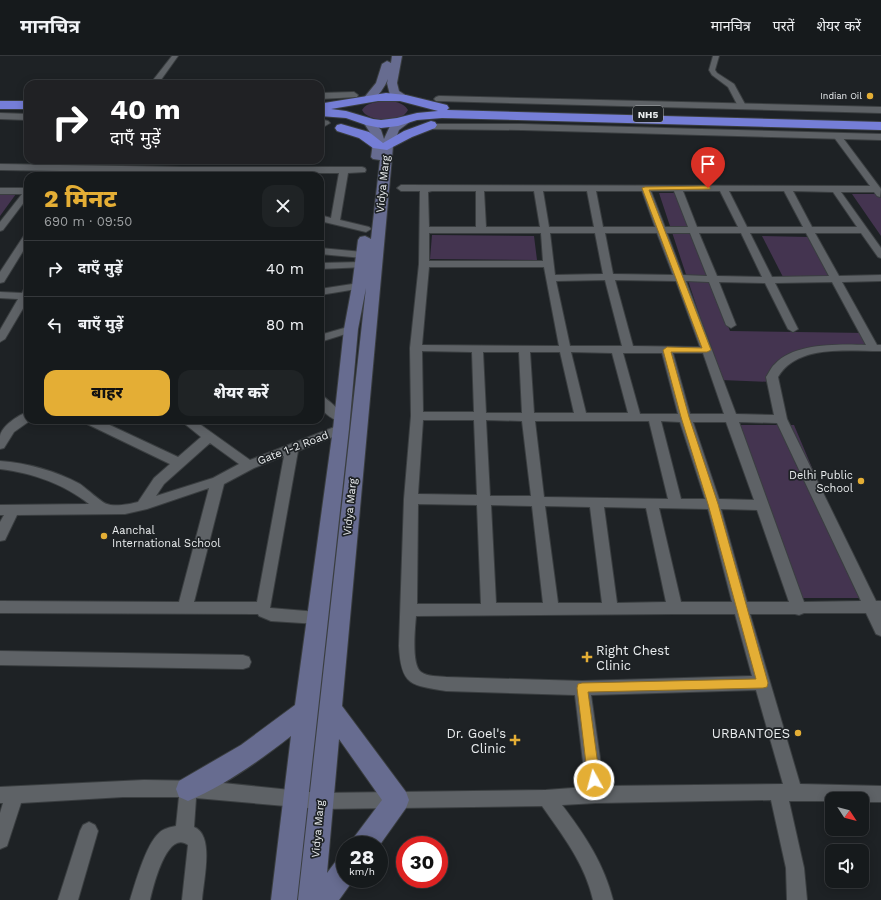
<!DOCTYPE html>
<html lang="hi">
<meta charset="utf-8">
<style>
:root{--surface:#161a1c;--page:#1f2325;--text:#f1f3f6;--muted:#9ea1a3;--line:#35383b;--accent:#e4ae35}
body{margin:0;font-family:"Work Sans","Noto Sans Devanagari",sans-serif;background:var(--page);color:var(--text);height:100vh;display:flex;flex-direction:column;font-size:15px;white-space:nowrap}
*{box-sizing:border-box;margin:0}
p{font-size:13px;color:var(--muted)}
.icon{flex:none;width:22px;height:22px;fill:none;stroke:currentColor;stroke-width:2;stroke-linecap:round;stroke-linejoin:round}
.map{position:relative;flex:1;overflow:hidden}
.drawer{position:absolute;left:24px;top:116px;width:300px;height:252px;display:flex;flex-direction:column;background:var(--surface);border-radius:12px;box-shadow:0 2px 10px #0003,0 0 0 1px var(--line)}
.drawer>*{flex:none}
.top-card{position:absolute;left:24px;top:24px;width:300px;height:84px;border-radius:12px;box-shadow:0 2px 10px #0003,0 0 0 1px var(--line);background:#202124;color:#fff;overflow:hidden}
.needle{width:26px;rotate:126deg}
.tools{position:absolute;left:825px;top:736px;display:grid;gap:8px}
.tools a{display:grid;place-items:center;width:44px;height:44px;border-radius:8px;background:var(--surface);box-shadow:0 2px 10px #0003,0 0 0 1px var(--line);font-size:20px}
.speed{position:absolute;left:336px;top:780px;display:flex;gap:8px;font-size:20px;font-weight:700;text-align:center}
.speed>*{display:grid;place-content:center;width:52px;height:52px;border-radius:50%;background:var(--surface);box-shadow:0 2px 10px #0003,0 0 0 1px var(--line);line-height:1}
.speed small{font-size:10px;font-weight:400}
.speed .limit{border:6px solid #d22;background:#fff;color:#111}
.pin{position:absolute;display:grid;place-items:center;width:34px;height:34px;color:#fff;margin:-41px -17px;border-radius:50% 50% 50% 0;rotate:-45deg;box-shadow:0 0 4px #0007}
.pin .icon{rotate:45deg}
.me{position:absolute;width:44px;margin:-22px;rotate:353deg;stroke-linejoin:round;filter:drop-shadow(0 0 3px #0008)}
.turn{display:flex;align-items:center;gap:14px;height:84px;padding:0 20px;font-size:18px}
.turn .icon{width:52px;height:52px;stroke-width:2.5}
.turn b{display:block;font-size:28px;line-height:34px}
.round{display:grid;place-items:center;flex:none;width:42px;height:42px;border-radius:12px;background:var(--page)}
.head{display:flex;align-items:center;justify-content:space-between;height:68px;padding:0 20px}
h1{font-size:24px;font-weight:800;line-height:30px;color:var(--accent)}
.primary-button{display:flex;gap:8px;margin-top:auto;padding:8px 20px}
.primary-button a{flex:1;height:46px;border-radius:12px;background:var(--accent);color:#111;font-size:16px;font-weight:800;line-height:46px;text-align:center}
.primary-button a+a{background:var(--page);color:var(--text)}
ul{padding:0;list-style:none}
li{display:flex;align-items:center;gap:12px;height:56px;padding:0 20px;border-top:1px solid var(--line)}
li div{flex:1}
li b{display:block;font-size:15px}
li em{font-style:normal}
header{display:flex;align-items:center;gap:24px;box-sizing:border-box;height:56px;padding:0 20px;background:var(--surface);border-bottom:1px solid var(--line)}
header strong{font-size:19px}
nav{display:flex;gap:22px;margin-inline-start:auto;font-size:14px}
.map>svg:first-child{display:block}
.green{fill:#443450}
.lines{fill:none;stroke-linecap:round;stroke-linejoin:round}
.minor-casing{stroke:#3a3e40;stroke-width:2}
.tertiary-casing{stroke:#3a3e40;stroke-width:2}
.secondary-casing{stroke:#3a3e40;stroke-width:2}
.trunk-casing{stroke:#3a3e40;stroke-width:2}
.minor{fill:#5e6266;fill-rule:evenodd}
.tertiary{fill:#5e6266;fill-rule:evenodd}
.secondary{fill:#676c90;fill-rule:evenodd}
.trunk{fill:#757ed7;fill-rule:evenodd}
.route{fill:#e4ae35;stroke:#947122}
.poi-dot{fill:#e4ae35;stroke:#1e2225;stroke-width:1.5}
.labels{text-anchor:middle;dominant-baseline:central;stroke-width:3.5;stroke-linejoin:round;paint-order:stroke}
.far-poi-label{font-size:9px;fill:#eaedef;stroke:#1e2225;text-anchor:end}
.shield{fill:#1e2225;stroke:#adb0b2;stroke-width:1}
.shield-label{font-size:10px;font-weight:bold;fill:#eaedef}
.street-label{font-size:11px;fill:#eaedef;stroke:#1e2225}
.poi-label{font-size:11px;fill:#eaedef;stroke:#1e2225;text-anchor:end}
.near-poi-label{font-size:13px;fill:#eaedef;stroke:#1e2225;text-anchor:end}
</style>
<header>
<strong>मानचित्र</strong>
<nav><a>मानचित्र</a><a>परतें</a><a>शेयर करें</a></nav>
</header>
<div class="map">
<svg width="881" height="844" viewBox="0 0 881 844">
<rect width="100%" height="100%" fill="#1e2225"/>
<g class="green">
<path d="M385 45C394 45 403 46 408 54 402 67 373 66 364 57L362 54C367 46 377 46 385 45Z"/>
<polygon points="0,137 16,138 0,160"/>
<polygon points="659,137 676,137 730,275 867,277 873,290 802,293 786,301 772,326 721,324"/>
<polygon points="852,138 878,138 881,142 881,180"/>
<polygon points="432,179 534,180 537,204 430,203"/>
<polygon points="762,180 809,181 832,222 783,221"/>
<polygon points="740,369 794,369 867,542 801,542"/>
</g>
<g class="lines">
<g class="minor-casing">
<g id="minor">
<polygon points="172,0 178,0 158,28 150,28"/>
<polygon points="713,0 719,0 715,14 717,17 734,28 746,50 745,52 739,52 728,31 712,19 709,14"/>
<path d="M834 78H840L881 133 880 141 877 140 874 136H841L881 192V202L878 201 861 177H815L839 220 881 219V225L842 226 877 289H881V295C848 295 797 288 778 321L787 363 876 545H881V580L876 578 866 557H804L799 559 795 558H750L800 728 881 730V746H862V743H832V745H789L804 812 807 844H787L786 812 771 744 596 747 562 749C585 779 604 808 613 844H593C585 808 563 780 542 750L320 753 196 742 194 771C215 779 203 826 202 844H182L188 789C167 773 153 831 150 844H130C135 828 146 788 159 777 163 773 170 771 176 770L179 741H123L21 747 7 790 0 793V757L3 747H0V731L144 724 204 725 320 737 546 734 586 731 575 639 446 635C411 629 401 630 399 590L404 443 411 360 410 292 419 208 420 135H401L397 132 401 129 870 130 833 80ZM432 135H476V171H429L428 136ZM484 135H534L540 171H486ZM543 135H587L594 171H549ZM596 135H642L655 171H603ZM651 135H674L688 171H665ZM683 135H720L738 171H697ZM729 135H784L803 171H747ZM793 135 833 136 857 171H812ZM429 177H541L543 205H429ZM550 177H595L603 218 555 219ZM605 177H657L673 219 613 218ZM667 177H690L707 220 683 219ZM699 177H741L762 221 717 220ZM750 177H806L829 220 772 221ZM429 211H544L559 290 422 289ZM605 224 622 290H570L556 225ZM615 224 676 225 700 291 633 290ZM686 225 709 226 726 269 731 272 736 269 719 226 765 227 788 273 793 276 798 273 775 227 832 226 866 289C839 288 794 287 775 308 771 311 769 317 766 321L774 359 736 358ZM422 295 472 296 474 356H423ZM483 296H519L522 357H486ZM530 296H560L574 357H534ZM571 296 612 297 628 357H586ZM623 297H662L678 358H640ZM673 297H703L724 358H690ZM423 364H474L477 439 418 438ZM486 364 522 365 531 440H490ZM535 365H649L668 443 544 441ZM661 365 680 366 705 443H681ZM693 366H726L754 444 719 443ZM739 366 777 367 861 545 804 546ZM418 448 477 449 481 548H417ZM491 449 532 450 543 547H496ZM545 450 590 451 602 547H558ZM604 451 646 452 666 546 617 547ZM659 452 708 453 732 546H681ZM721 453 757 454 789 546H747ZM673 558H735L752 620 582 625 446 621C439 620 427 621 421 616 411 609 415 572 416 560ZM756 634 783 728 604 730 591 639Z"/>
<polygon points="0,108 183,111 362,111 365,112 366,114 365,116 348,117 340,164 369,171 371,173 366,176 320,165 320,159 331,162 339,117 183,117 0,114"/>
<polygon points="0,132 28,132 28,141 3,174 0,175 0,166 22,138 0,138"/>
<polygon points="28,177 28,187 4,226 0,227 0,216 25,178"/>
<polygon points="320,192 363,196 368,199 363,202 320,198"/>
<polygon points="362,206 367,209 365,211 320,213 320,207"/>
<polygon points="359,227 363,228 364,230 363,232 320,239 320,233"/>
<polygon points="28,232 28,244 5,283 0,286 0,274 18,243 0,242 0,236 22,237 24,233"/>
<polygon points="351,270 355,271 356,273 355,275 320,286 320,279"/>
<path d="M320 338C323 339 346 360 348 363L346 366C338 368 322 357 320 349 319 345 320 341 320 338Z"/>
<path d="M28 356V364H31L14 376 4 392 0 393C0 389 0 384 0 380 2 370 18 359 28 356Z"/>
<path d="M83 364H99L178 401 201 381 180 364H194L250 404 337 370H345L347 373 345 376 298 395 270 552 318 556 323 558 326 562 323 566 318 568 271 565 259 560 258 558 0 557V545L179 546 209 432 147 453 125 458 17 459 5 484 0 485V466L4 459H0V449L89 448C64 428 32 417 0 413V405C27 407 56 415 80 428 86 432 102 447 107 448 114 451 131 448 138 446L154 422 170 408 85 367ZM210 387 239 408 213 422 156 440 164 428ZM284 400 257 546H194L224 428 254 412Z"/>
<polygon points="0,595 243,599 249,601 251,606 249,611 243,613 0,609"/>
<polygon points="89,766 95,769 98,775 78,844 58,844 80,775 83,769"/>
</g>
</g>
<g class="tertiary-casing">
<g id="tertiary">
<polygon points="354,36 358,39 357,41 320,43 320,37"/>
<polygon points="439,40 881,51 881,57 436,45 434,43 436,41"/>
<polygon points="0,57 28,58 28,64 0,63"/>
<polygon points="320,63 328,65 330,67 325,70 320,69"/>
<polygon points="427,68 522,68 881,78 881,84 522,74 424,73 422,71 424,69"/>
</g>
</g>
<g class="secondary-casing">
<g id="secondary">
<path d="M392 0H402L397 27 399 35 410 42 405 45 390 39 387 27 388 23C384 32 379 39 372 45H364L363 43 376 27 382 8 387 5 391 7Z"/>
<path d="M406 62 411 65 399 74 393 90 342 650 406 736 409 744 406 752 379 790 351 789 355 780 382 744 339 683 327 817 336 805 345 801V823H354L339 844H298L366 232 358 273 349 373 297 844H271L291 680C262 703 222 731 188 745L179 741 176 733 179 725 241 689 295 649 333 373 344 273 352 230 358 184 360 181 365 180 371 183 380 104 373 103 371 101C374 81 374 82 363 66L364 64H372L381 74 384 83 390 70Z"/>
</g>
</g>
<g class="trunk-casing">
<g id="trunk">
<path d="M386 37 406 39 447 49 449 52 447 54 881 66V74L442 62 417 64 398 70 381 72 366 69 346 62 320 60V52L324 53 322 50 324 47ZM378 45H400L438 55 417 57 397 62 381 64 373 63 346 55 331 53Z"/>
<rect x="0" y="45" width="28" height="8"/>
<polygon points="431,65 435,66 437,69 435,72 412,81 387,94 373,92 359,82 337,75 335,72 337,69 341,68 369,76 383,87 404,75"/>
</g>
</g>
<use href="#minor" class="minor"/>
<use href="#tertiary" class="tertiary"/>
<use href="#secondary" class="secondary"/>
<use href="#trunk" class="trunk"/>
</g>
<polygon class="route" points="708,130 710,131 710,133 649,134 711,294 707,296 671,296 689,361 718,448 768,627 767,631 763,632 588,636 600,724 598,728 594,730 590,728 588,724 577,632 578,628 582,627 756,623 708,448 681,361 663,294 667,291 702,292 642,132 645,131"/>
<g class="poi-dot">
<circle cx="870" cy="40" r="4"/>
<circle cx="861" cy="425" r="4"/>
<circle cx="104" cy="480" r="4"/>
<path d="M585 595h4v4h4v4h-4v4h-4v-4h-4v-4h4z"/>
<circle cx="798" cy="677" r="4"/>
<path d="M513 678h4v4h4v4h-4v4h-4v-4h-4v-4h4z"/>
</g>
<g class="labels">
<g class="far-poi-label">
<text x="862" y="40">Indian Oil</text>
</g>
<rect class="shield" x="633" y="50" width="30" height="16" rx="3"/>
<g class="shield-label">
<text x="648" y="58">NH5</text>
</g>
<g class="street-label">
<text transform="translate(383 128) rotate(-84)">Vidya Marg</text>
<text transform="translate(293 392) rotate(-21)">Gate 1-2 Road</text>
<text transform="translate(350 451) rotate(-84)">Vidya Marg</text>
<text transform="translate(318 773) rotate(-85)">Vidya Marg</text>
</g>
<g class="poi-label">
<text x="853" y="419">Delhi Public<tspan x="853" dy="13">School</tspan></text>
<text x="112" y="474" text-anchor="start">Aanchal<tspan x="112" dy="13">International School</tspan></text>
</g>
<g class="near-poi-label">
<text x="596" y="594" text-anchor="start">Right Chest<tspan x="596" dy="15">Clinic</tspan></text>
<text x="506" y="677">Dr. Goel's<tspan x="506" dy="15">Clinic</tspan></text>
<text x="790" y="677">URBANTOES</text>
</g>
</g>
</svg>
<div class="tools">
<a><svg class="needle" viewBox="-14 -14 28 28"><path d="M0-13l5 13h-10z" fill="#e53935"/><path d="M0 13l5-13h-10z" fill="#9ea1a3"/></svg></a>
<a><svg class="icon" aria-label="sound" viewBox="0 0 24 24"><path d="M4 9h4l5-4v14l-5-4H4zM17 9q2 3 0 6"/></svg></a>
</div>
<div class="speed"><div>28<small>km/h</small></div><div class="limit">30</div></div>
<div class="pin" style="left:708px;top:132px;background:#d93025"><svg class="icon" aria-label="arrive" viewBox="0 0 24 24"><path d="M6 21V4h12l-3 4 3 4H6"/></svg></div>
<svg class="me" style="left:594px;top:724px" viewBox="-20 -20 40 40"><circle r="17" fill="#e4ae35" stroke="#fff" stroke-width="3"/><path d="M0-11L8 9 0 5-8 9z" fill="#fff"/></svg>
<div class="top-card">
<div class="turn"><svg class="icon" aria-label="right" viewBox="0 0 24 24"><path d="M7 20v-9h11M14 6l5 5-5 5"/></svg><div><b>40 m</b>दाएँ मुड़ें</div></div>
</div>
<section class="drawer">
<div class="head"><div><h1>2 मिनट</h1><p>690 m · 09:50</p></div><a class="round"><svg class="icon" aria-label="close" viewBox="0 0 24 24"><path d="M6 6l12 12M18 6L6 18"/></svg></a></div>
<ul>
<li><svg class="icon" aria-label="right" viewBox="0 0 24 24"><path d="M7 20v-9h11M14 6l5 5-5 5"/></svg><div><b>दाएँ मुड़ें</b></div><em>40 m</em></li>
<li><svg class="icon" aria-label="left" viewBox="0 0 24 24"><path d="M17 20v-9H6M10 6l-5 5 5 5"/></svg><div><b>बाएँ मुड़ें</b></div><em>80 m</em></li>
</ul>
<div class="primary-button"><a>बाहर</a><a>शेयर करें</a></div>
</section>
</div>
